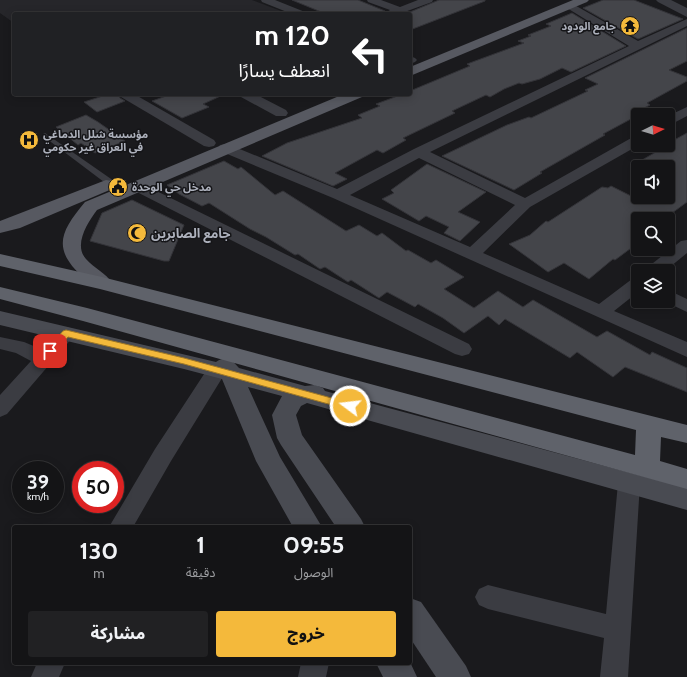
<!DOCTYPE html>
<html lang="ar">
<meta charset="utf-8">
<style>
:root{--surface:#141416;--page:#212123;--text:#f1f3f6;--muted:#9d9ea1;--line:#333335;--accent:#f4b93b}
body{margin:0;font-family:Cabin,"Noto Sans Arabic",sans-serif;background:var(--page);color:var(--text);direction:rtl;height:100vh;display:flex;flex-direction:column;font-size:15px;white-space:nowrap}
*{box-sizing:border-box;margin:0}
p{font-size:13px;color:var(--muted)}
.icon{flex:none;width:22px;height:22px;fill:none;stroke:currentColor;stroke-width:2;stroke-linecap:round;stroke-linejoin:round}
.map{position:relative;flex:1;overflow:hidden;direction:ltr}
.sheet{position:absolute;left:12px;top:525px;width:400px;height:140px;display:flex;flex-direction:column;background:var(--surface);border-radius:4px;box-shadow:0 2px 10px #0003,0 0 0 1px var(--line);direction:rtl}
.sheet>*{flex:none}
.guide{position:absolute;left:12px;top:12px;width:400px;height:84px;border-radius:4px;box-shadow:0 2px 10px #0003,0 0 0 1px var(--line);direction:rtl;background:#202124;color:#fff;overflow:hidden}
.needle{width:26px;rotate:85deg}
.controls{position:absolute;left:631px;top:108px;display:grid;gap:8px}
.controls a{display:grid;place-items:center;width:44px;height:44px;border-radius:4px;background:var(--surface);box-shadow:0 2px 10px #0003,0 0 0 1px var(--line);font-size:20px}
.speed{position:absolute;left:12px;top:461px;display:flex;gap:8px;font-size:20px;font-weight:700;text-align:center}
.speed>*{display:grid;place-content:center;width:52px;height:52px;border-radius:50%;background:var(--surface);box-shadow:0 2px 10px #0003,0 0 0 1px var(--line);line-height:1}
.speed small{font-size:10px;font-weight:400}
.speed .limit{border:6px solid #d22;background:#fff;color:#111}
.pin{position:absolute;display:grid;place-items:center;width:34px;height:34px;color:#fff;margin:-17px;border-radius:8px;box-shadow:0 2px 6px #0006}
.me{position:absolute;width:44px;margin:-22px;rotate:285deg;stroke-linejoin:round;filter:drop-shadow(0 0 3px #0008)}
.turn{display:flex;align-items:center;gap:14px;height:84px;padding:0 16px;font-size:18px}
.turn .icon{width:52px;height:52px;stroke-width:2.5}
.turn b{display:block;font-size:28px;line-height:34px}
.eta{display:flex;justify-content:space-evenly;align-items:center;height:68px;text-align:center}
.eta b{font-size:24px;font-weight:800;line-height:28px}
.button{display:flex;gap:8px;margin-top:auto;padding:8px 16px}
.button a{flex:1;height:46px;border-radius:4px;background:var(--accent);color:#111;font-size:16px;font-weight:800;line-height:46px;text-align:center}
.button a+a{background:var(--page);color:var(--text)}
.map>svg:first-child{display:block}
.built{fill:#26262a}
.building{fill:#44454a;stroke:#343439}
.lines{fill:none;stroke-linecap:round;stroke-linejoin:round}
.service{fill:#3b3c42;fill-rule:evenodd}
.minor{fill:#3b3c42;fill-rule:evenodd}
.tertiary{fill:#3b3c42;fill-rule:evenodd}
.secondary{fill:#494b52;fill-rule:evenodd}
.primary{fill:#575961;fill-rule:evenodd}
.trunk{fill:#5f626a;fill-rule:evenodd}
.route{fill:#f4b93b;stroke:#9f7826}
.labels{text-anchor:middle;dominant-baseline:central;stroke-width:3;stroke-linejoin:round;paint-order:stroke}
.far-poi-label{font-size:11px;font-weight:bold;fill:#adb1bc;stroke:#151518;text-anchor:start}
.poi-label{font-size:13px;font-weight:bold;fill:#adb1bc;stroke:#151518;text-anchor:start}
</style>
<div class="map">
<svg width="687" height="677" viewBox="0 0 687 677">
<rect width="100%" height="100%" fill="#1a1a1d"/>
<polygon class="built" points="0,0 252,0 281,11 272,14 14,14 14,23 0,13"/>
<g class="building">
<polygon points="292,0 358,0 385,11 383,14 326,14"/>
<polygon points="439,0 485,0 485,1 410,30 410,12"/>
<polygon points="603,0 634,0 683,19 638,39 583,8"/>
<polygon points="572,13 626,46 571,72 562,68 540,79 522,84 519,83 504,89 490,97 486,95 452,111 455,113 403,138 406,140 383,153 377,150 335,173 347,179 333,186 262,156 287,143 362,118 358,115 380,106 376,104 403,94 410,94 410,91 470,66 467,64 524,43 518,41 531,36 528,35 551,26 546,24"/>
<polygon points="687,28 687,61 669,70 687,77 687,81 647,103 650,105 638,111 642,113 603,134 605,135 540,172 542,173 514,190 442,156 507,125 529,117 531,118 588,91 585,90 598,84 585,78"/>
<polygon points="109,94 118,94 120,98 125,101 97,112 84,102"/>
<polygon points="172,94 225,94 203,104 209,107 182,118 152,101"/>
<polygon points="86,115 98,122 125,141 95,153 81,143 78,145 56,127"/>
<polygon points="687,133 687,202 668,216 668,212 658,219 638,219 638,243 615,260 613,259 589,279 564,263 548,272 509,244 530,235 546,221 548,222 602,187 608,188 611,186 645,203 652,197 668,197 668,167 630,167 668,145 668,135 676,139"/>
<polygon points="224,161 238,169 241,167 275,195 283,191 346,231 359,225 377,236 382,233 406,251 408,250 431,263 436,260 464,277 444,289 474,308 498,291 523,307 533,300 597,337 607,331 650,355 652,352 687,368 687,392 625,367 613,377 577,352 570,358 505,319 499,325 488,316 464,333 443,318 418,304 415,307 387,292 379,298 351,280 348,282 325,267 320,269 298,254 295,255 266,237 250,229 209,203 202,206 179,194 167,185"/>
<polygon points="427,164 486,192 458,212 480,222 460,241 444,233 449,227 426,216 419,221 382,199 394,193 391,190"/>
<polygon points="132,200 184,225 169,261 164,261 90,241 102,213"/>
</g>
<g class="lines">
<polygon class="service" points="45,133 114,181 114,185 108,185 43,136 43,134"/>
<g class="minor">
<polygon points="261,0 275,0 305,12 306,14 292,14 262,2"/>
<polygon points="367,0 381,0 400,7 418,0 433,0 432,2 399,14 384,14 390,10 368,2"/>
<path d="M571 3 638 41 687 19V26L430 152 525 198 633 137 638 136V145H639L530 207 483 253 599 304 632 279 638 278V292L614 311 687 342V357L333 198 220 151 218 148 220 145 225 144 230 145 337 189 414 149 629 46 567 8 566 6ZM419 158 515 205 470 247 350 195Z"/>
<polygon points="410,56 415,58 417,60 415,62 410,64"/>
<polygon points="119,94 134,94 214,140 216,143 214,146 209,147 204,146 121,97"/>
<polygon points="239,94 255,94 286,110 288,113 286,116 276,116 241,97"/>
<polygon points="687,107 687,116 668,126 668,116"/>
<polygon points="136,181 469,344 472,349 469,354 462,356 455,354 131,189 128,186 131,183"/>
<polygon points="687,240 687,253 665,271 645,271 648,267 681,241"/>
<polygon points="668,290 687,299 687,312 664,301 668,301"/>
<polygon points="66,327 73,329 75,333 73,337 7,414 0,417 0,395 31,361 16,353 0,349 0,337 24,342 41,349 59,329"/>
<polygon points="217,363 224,365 227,370 171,461 133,527 109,527 155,449 210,365"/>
<polygon points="629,474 637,477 640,483 628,677 600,677 604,638 488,609 479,605 475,597 479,589 488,585 606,614 618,483 621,477"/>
<polygon points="37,663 65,663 59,677 31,677"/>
<polygon points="301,663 329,663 326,677 298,677"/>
</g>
<polygon class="tertiary" points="656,0 671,0 687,8 687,17 658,2"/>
<g class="secondary">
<path d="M0 311 216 362C225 355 233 360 239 368L305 386 315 385 323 388 325 391 687 488V510L307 403 301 406 296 415 302 435 361 519 365 527H336L281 445 277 438 272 415 282 396 248 387 280 457 322 527H293L256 461 222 379 184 369 0 325Z"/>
<polygon points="410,598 421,602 466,666 471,677 436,677 410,638"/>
<polygon points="410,662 417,677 383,677 376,663"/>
</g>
<g class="primary">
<polygon points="573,0 589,0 587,2 410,76 410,67"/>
<path d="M344 94H364L362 97 97 210C88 222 73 245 86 259 94 268 106 273 112 283L109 287C98 290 93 286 85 279 52 250 59 233 85 202Z"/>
<polygon points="106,180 112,181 115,185 112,189 20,228 0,233 0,221"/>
</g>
<polygon class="trunk" points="0,254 102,277 687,425 687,443 661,437 660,461 687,469 687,489 83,321 0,299 0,287 87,308 635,455 636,430 100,289 0,266"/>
</g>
<polygon class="route" points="66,330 184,358 350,403 354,404 355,406 354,409 350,410 184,364 68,337 54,354 47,354 46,351 47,349 63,331"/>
<defs>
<g id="temple-disc" transform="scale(1)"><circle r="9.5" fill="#f4b93b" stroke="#151518"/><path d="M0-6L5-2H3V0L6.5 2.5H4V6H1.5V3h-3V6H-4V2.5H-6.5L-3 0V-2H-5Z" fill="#111"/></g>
<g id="hospital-disc" transform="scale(1)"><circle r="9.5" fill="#f4b93b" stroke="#151518"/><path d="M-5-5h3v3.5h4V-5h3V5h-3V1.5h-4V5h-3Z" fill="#111"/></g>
<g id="civic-disc" transform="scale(1)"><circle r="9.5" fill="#f4b93b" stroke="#151518"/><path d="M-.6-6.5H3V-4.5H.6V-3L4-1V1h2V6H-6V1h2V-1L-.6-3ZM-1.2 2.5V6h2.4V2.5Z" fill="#111"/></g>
<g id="mosque-disc" transform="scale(1)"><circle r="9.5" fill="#f4b93b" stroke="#151518"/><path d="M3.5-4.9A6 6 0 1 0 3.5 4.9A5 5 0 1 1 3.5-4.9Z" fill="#111"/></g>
</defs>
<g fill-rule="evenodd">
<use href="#temple-disc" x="630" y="26"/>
<use href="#hospital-disc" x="29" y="140"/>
<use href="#civic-disc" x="118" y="187"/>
<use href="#mosque-disc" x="137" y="233"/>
</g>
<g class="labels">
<g class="far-poi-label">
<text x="616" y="26" text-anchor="end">جامع الودود</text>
<text x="43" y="134">مؤسسة شلل الدماغي<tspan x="43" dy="13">في العراق غير حكومي</tspan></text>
<text x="132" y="187">مدخل حي الوحدة</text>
</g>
<g class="poi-label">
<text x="151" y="233">جامع الصابرين</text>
</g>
</g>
</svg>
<div class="controls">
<a><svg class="needle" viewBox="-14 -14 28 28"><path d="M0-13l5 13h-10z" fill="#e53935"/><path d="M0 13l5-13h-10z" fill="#9d9ea1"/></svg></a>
<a><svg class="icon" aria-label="sound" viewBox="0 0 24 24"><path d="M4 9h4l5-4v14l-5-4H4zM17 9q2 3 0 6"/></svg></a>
<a><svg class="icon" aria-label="search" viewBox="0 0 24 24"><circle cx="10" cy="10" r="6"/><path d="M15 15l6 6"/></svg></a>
<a><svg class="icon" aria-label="layers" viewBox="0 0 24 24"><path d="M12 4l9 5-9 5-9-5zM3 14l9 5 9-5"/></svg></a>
</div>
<div class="speed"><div>39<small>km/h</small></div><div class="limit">50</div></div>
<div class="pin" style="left:50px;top:351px;background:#d93025"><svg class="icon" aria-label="arrive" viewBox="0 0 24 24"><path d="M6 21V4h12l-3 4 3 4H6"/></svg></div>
<svg class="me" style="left:350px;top:406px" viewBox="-20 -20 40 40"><circle r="17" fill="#f4b93b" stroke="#fff" stroke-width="3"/><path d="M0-11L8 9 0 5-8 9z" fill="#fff"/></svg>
<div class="guide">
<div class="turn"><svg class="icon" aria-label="left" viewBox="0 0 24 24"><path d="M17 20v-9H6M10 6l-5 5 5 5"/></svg><div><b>120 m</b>انعطف يسارًا</div></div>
</div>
<section class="sheet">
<div class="eta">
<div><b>09:55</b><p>الوصول</p></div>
<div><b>1</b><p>دقيقة</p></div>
<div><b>130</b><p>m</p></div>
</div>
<div class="button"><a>خروج</a><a>مشاركة</a></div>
</section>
</div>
